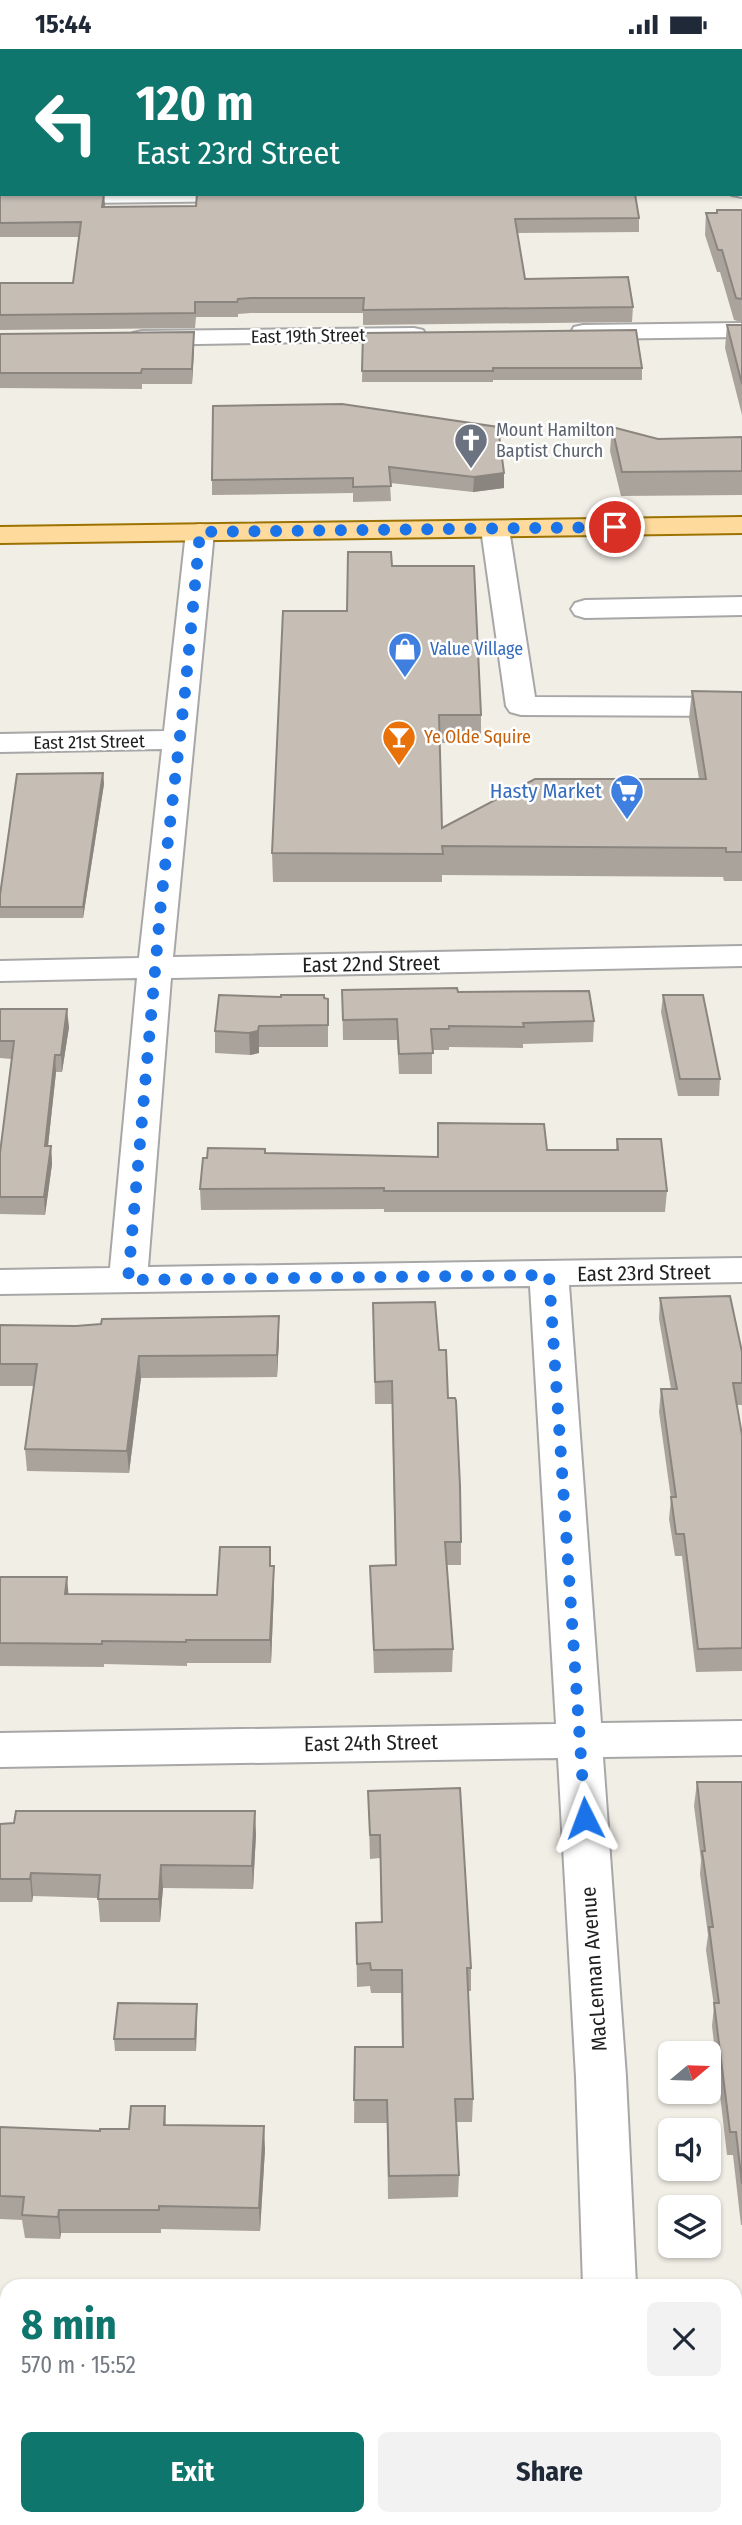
<!DOCTYPE html>
<meta charset="utf-8">
<style>
:root{--surface:#fff;--page:#f2f2f3;--text:#1f2937;--muted:#747a83;--accent:#0f766e}
body{margin:0;font-family:"Fira Sans Condensed",sans-serif;background:var(--page);color:var(--text);height:100vh;display:flex;flex-direction:column;font-size:26px;white-space:nowrap}
*{box-sizing:border-box;margin:0}
p{font-size:23px;color:var(--muted)}
.icon{flex:none;width:38px;height:38px;fill:none;stroke:currentColor;stroke-width:2;stroke-linecap:round;stroke-linejoin:round}
.map{position:relative;flex:1;overflow:hidden}
.side{position:absolute;left:0px;top:2230px;width:742px;height:247px;display:flex;flex-direction:column;background:var(--surface);border-radius:21px 21px 0 0;box-shadow:0 2px 5px #0004}
.side>*{flex:none}
.banner{position:absolute;left:0px;top:0px;width:742px;height:147px;box-shadow:0 2px 5px #0004;background:#0f766e;color:#fff;overflow:hidden}
.needle{width:46px;rotate:71deg}
.fabs{position:absolute;left:658px;top:1992px;display:grid;gap:14px}
.fabs a{display:grid;place-items:center;width:63px;height:63px;border-radius:10px;background:var(--surface);box-shadow:0 2px 5px #0004;font-size:35px}
.pin{position:absolute;display:grid;place-items:center;width:60px;height:60px;color:#fff;margin:-30px;border:4px solid #fff;border-radius:50%;box-shadow:0 2px 7px #0007}
.me{position:absolute;width:77px;margin:-38px;rotate:357deg;stroke-linejoin:round;filter:drop-shadow(0 0 5px #0008)}
.turn{display:flex;align-items:center;gap:24px;height:147px;padding:0 21px;font-size:32px}
.turn .icon{width:91px;height:91px;stroke-width:2.5}
.turn b{display:block;font-size:49px;line-height:60px}
.round{display:grid;place-items:center;flex:none;width:74px;height:74px;border-radius:10px;background:var(--page)}
.headline{display:flex;align-items:center;justify-content:space-between;height:119px;padding:0 21px}
h1{font-size:42px;font-weight:700;line-height:52px;color:var(--accent)}
.action{display:flex;gap:14px;margin-top:auto;padding:14px 21px}
.action a{flex:1;height:80px;border-radius:10px;background:var(--accent);color:#fff;font-size:28px;font-weight:700;line-height:80px;text-align:center}
.action a+a{background:var(--page);color:var(--text)}
.status{display:flex;justify-content:space-between;align-items:center;height:49px;padding:0 35px;background:var(--surface);direction:ltr}
.status svg{height:19px;fill:currentColor}
.map>svg:first-child{display:block}
.lines{fill:none;stroke-linecap:round;stroke-linejoin:round}
.minor-casing{stroke:#a7a7a7;stroke-width:4}
.major-casing{stroke:#9c7200;stroke-width:4}
.minor{fill:#fff;fill-rule:evenodd}
.major{fill:#fedb9d;fill-rule:evenodd}
.wall{fill:#aaa39c}
.shaded-wall{fill:#8b857f}
.building{fill:#c6beb5;stroke:#8b857f;stroke-width:2}
.route{stroke:#1a73e8;stroke-width:12;stroke-dasharray:0 21.6}
.labels{text-anchor:middle;dominant-baseline:central;stroke-width:5;stroke-linejoin:round;paint-order:stroke}
.far-street-label{font-size:18px;fill:#202020;stroke:#fff}
.far-worship-label{font-size:18px;fill:#5b616d;stroke:#fff;text-anchor:start}
.far-shop-label{font-size:18px;fill:#366cbe;stroke:#fff;text-anchor:start}
.far-food-label{font-size:18px;fill:#c56008;stroke:#fff;text-anchor:start}
.shop-label{font-size:21px;fill:#366cbe;stroke:#fff;text-anchor:end}
.street-label{font-size:21px;fill:#202020;stroke:#fff}
</style>
<div class="status"><b>15:44</b><svg viewBox="0 0 49 12"><path d="M0 12V9h3v3zM5 12V6h3v6zM10 12V3h3v9zM15 12V0h3v12zM26 1h20v11H26zM47 4h2v5h-2z"/></svg></div>
<div class="map">
<svg width="742" height="2476" viewBox="0 0 742 2476">
<rect width="100%" height="100%" fill="#f1eee6"/>
<g class="lines">
<g class="minor-casing">
<g id="minor">
<rect x="163" y="0" width="20" height="2"/>
<rect x="740" y="38" width="2" height="12"/>
<polygon points="740,134 742,148 732,146 740,145"/>
<polygon points="0,141 2,145 259,145 256,150 248,152 0,155"/>
<polygon points="742,274 742,288 583,290 574,288 571,283 574,278 583,276"/>
<polygon points="414,279 423,281 426,286 423,291 142,296 133,294 130,289 133,284 142,282"/>
<polygon points="495,472 505,474 509,480 535,648 742,649 742,667 521,666 510,663 506,657 481,480 485,474"/>
<polygon points="200,475 210,477 214,483 173,908 742,897 742,917 171,929 148,1218 742,1209 742,1233 569,1236 601,1674 742,1672 742,1706 603,1708 626,2028 636,2236 583,2236 576,2028 558,1709 0,1718 0,1684 556,1675 530,1237 0,1245 0,1221 110,1219 137,929 0,932 0,912 139,909 162,700 0,703 0,685 164,682 186,483 190,477"/>
<polygon points="742,548 742,566 585,569 575,566 571,560 575,554 585,551"/>
<rect x="735" y="2253" width="7" height="48"/>
<rect x="0" y="2266" width="7" height="48"/>
<rect x="596" y="2469" width="56" height="7"/>
</g>
</g>
<g class="major-casing">
<polygon id="major" points="742,468 742,484 0,494 0,478"/>
</g>
<use href="#minor" class="minor"/>
<use href="#major" class="major"/>
</g>
<g class="wall">
<polygon points="0,0 133,0 133,2 2,2 2,44 0,43"/>
<polygon points="0,45 2,46 2,140 0,139"/>
<polygon points="740,86 742,94 742,122 740,122"/>
<polygon points="0,143 105,158 639,169 639,183 517,184 525,230 633,258 632,273 363,276 363,264 251,264 238,265 238,268 196,268 195,279 0,281 0,234 73,234 79,188 0,188"/>
<polygon points="717,161 742,161 742,366 725,299 727,276 741,276 741,273 734,271 720,223 717,223 705,186 706,164 717,164"/>
<polygon points="363,284 642,319 642,331 493,331 493,333 362,333"/>
<polygon points="0,285 194,298 192,335 142,335 142,340 0,339"/>
<polygon points="342,355 504,439 473,443 390,434 391,452 353,453 353,444 212,446 212,431"/>
<polygon points="612,378 658,390 742,388 742,446 621,447 610,402"/>
<polygon points="392,517 481,666 481,694 439,694 442,779 699,730 689,669 692,642 742,643 742,832 724,832 723,828 442,826 442,833 273,833 272,804 347,562"/>
<polygon points="103,724 104,735 83,869 0,869 0,846"/>
<polygon points="342,941 458,943 594,972 593,993 523,995 523,999 449,998 449,1001 432,1001 432,1025 399,1025 397,991 343,991"/>
<polygon points="663,946 720,1030 719,1047 678,1047 661,963"/>
<polygon points="324,949 328,950 328,998 259,998 259,1004 250,1006 215,1004 215,982"/>
<polygon points="0,960 69,978 62,1023 56,1023 48,1097 51,1097 52,1115 45,1166 0,1165 0,1104 12,1010 0,1009"/>
<polygon points="617,1090 667,1142 665,1163 384,1163 384,1160 201,1161 200,1140 207,1109 265,1104 438,1108 547,1101 616,1101"/>
<polygon points="660,1249 742,1303 742,1356 737,1356 742,1386 742,1622 696,1623 682,1507 675,1507 669,1470 671,1450 659,1363 661,1340 671,1340 659,1270"/>
<polygon points="373,1254 439,1301 448,1349 461,1493 461,1516 447,1516 453,1600 452,1623 374,1624 370,1517 395,1516 392,1355 375,1355"/>
<polygon points="279,1267 279,1289 277,1328 141,1329 129,1424 27,1422 25,1400 34,1337 0,1337 0,1276 76,1277"/>
<polygon points="270,1498 271,1517 274,1540 271,1614 187,1614 187,1617 104,1615 104,1618 0,1617 0,1528 68,1545 217,1546"/>
<polygon points="697,1733 742,1733 742,2176 741,2176 733,2106 727,2106 712,1977 714,1957 706,1901 708,1886 700,1825 701,1811 694,1757"/>
<polygon points="368,1742 471,1919 471,1942 468,1942 473,2050 472,2073 457,2073 459,2126 458,2148 388,2150 387,2074 354,2074 355,1998 402,1998 401,1944 371,1944 370,1937 357,1938 356,1874 381,1874 380,1809 370,1810"/>
<polygon points="0,1775 256,1785 253,1840 163,1839 160,1873 100,1873 98,1849 33,1847 32,1853 0,1853"/>
<polygon points="197,1955 197,1967 196,2002 115,2002 114,1990"/>
<polygon points="165,2057 166,2076 265,2100 260,2182 161,2180 161,2184 61,2184 60,2190 25,2189 22,2171 0,2170 0,2078 100,2082 129,2080"/>
<polygon points="738,2348 742,2348 742,2421 735,2371"/>
<polygon points="186,2469 460,2469 461,2476 187,2476"/>
</g>
<g class="shaded-wall">
<polygon points="104,145 105,156 102,172 102,158"/>
<polygon points="194,283 194,298 192,335 192,320"/>
<polygon points="504,424 504,439 473,443 474,428"/>
<polygon points="103,724 104,735 83,869 83,858"/>
<polygon points="67,960 69,978 62,1023 61,1006"/>
<polygon points="259,977 259,1004 250,1006 249,984"/>
<polygon points="55,1006 56,1023 46,1115 45,1097"/>
<polygon points="51,1097 52,1115 45,1166 44,1148"/>
<polygon points="279,1267 279,1289 277,1328 277,1306"/>
<polygon points="139,1307 141,1329 129,1424 127,1402"/>
<polygon points="274,1517 274,1540 271,1614 270,1591"/>
<polygon points="67,1528 69,1551 65,1545"/>
<polygon points="255,1762 256,1785 253,1840 252,1817"/>
<polygon points="161,1816 163,1839 160,1873 159,1850"/>
<polygon points="31,1824 33,1847 32,1853 30,1830"/>
<polygon points="197,1955 197,1967 196,2002 195,1990"/>
<polygon points="264,2077 265,2100 260,2182 259,2159"/>
<polygon points="59,2161 61,2184 60,2190 58,2168"/>
<rect x="122" y="2469" width="4" height="7"/>
</g>
<g class="building">
<polygon points="0,0 131,0 131,2 2,2 2,31 0,30"/>
<rect x="213" y="0" width="507" height="2"/>
<polygon points="0,45 2,46 2,127 0,125"/>
<polygon points="740,86 742,94 742,108 740,108"/>
<polygon points="0,143 2,143 2,145 104,145 102,158 196,157 197,145 635,145 639,169 515,170 525,230 628,228 633,258 363,261 364,249 251,249 238,250 237,253 195,253 195,264 0,266 0,234 73,234 81,173 0,174"/>
<polygon points="717,161 742,161 742,250 736,249 722,201 718,201 706,164 717,164"/>
<polygon points="727,276 742,276 742,335"/>
<polygon points="636,281 642,319 493,319 493,322 362,322 363,284"/>
<polygon points="194,283 192,320 142,320 141,324 0,324 0,285"/>
<polygon points="342,355 498,378 504,424 474,428 389,418 391,437 353,438 353,429 212,431 213,357"/>
<polygon points="612,378 658,390 742,388 742,422 622,423"/>
<polygon points="348,503 391,503 392,517 474,517 481,666 439,666 442,779 535,730 706,730 692,642 742,643 742,803 726,803 726,799 442,797 443,805 272,804 283,562 347,562"/>
<polygon points="103,724 83,858 0,858 0,846 17,725"/>
<polygon points="457,939 458,943 589,942 594,972 523,974 524,978 449,977 449,980 431,980 433,1004 399,1005 397,970 343,971 342,941"/>
<polygon points="219,946 281,948 281,946 324,946 324,949 328,950 328,976 259,977 258,982 249,984 215,982"/>
<polygon points="663,946 703,946 720,1030 680,1030"/>
<polygon points="0,960 67,960 61,1006 55,1006 45,1097 51,1097 44,1148 0,1148 0,1104 14,992 0,992"/>
<polygon points="438,1074 544,1075 547,1101 618,1101 617,1090 661,1090 667,1142 384,1142 384,1139 200,1140 203,1109 207,1109 208,1099 265,1100 265,1104 438,1108"/>
<polygon points="730,1247 742,1303 742,1334 733,1334 742,1386 742,1599 698,1600 684,1485 676,1485 671,1448 676,1448 661,1340 677,1340 660,1249"/>
<polygon points="435,1253 439,1301 446,1301 448,1349 455,1349 456,1352 460,1437 461,1493 445,1493 453,1600 374,1601 370,1517 396,1516 392,1332 375,1333 373,1254"/>
<polygon points="279,1267 277,1306 139,1307 127,1402 25,1400 37,1315 0,1315 0,1276 76,1277 101,1275 102,1270"/>
<polygon points="220,1498 270,1498 270,1517 274,1517 270,1591 186,1591 186,1593 102,1592 102,1595 0,1594 0,1528 67,1528 65,1545 217,1546"/>
<polygon points="697,1733 742,1733 742,2135 736,2083 730,2083 714,1954 719,1954 709,1878 713,1878 702,1802 705,1802"/>
<polygon points="460,1739 471,1919 467,1919 473,2050 455,2050 459,2126 389,2127 387,2051 354,2051 355,1998 403,1998 402,1921 371,1921 370,1914 357,1915 356,1874 382,1873 380,1786 370,1786 368,1742"/>
<polygon points="16,1762 255,1762 252,1817 161,1816 159,1850 98,1850 100,1826 31,1824 30,1830 0,1830 0,1775 14,1774"/>
<polygon points="118,1954 197,1955 195,1990 114,1990"/>
<polygon points="131,2057 165,2057 164,2076 264,2077 259,2159 159,2157 159,2161 59,2161 58,2168 22,2166 24,2148 0,2147 0,2078 100,2082 100,2080 129,2080"/>
<polygon points="738,2348 742,2348 742,2376"/>
<polygon points="49,2469 122,2469 122,2476 48,2476"/>
<polygon points="269,2469 460,2469 461,2476 269,2476"/>
</g>
<g class="lines">
<polyline class="route" points="585,1769 549,1226 128,1231 161,853 185,643 200,483 615,478"/>
</g>
<defs>
<g id="church-pin" transform="scale(1.75)"><path d="M0 17L-7.5 6A9.5 9.5 0 1 1 7.5 6Z" fill="#6b7280" stroke="#fff"/><path d="M-1.2-6h2.4v3.5h3.3v2.4h-3.3V6h-2.4V-.1h-3.3v-2.4h3.3Z" fill="#fff"/></g>
<g id="shop-pin" transform="scale(1.75)"><path d="M0 17L-7.5 6A9.5 9.5 0 1 1 7.5 6Z" fill="#3f7fe0" stroke="#fff"/><path d="M-5-2.5h2.3a2.7 3.5 0 0 1 5.4 0H5L5.5 6h-11ZM-1.5-2.5h3a1.5 2.3 0 0 0-3 0Z" fill="#fff"/></g>
<g id="bar-pin" transform="scale(1.75)"><path d="M0 17L-7.5 6A9.5 9.5 0 1 1 7.5 6Z" fill="#e8710a" stroke="#fff"/><path d="M-6-5H6L.8 .8V4.5H3.5V6h-7V4.5H-.8V.8Z" fill="#fff"/></g>
<g id="supermarket-pin" transform="scale(1.75)"><path d="M0 17L-7.5 6A9.5 9.5 0 1 1 7.5 6Z" fill="#3f7fe0" stroke="#fff"/><path d="M-6-5.5h2.5l.6 2H6L4.5 2H-2.5L-4.4-4H-6ZM-1.5 3.2a1.3 1.3 0 1 0 .1 0ZM3 3.2a1.3 1.3 0 1 0 .1 0Z" fill="#fff"/></g>
</defs>
<g fill-rule="evenodd">
<use href="#church-pin" x="471" y="391"/>
<use href="#shop-pin" x="405" y="600"/>
<use href="#bar-pin" x="399" y="688"/>
<use href="#supermarket-pin" x="627" y="742"/>
</g>
<g class="labels">
<g class="far-street-label">
<text transform="translate(308 287) rotate(-1)">East 19th Street</text>
<text transform="translate(89 693) rotate(-1)">East 21st Street</text>
</g>
<g class="far-worship-label">
<text x="496" y="381">Mount Hamilton<tspan x="496" dy="21">Baptist Church</tspan></text>
</g>
<g class="far-shop-label">
<text x="430" y="600">Value Village</text>
</g>
<g class="far-food-label">
<text x="424" y="688">Ye Olde Squire</text>
</g>
<g class="shop-label">
<text x="602" y="742">Hasty Market</text>
</g>
<g class="street-label">
<text transform="translate(371 915) rotate(-1)">East 22nd Street</text>
<text transform="translate(644 1224) rotate(-1)">East 23rd Street</text>
<text transform="translate(371 1694) rotate(-1)">East 24th Street</text>
<text transform="translate(594 1920) rotate(-94)">MacLennan Avenue</text>
</g>
</g>
</svg>
<div class="fabs">
<a><svg class="needle" viewBox="-14 -14 28 28"><path d="M0-13l5 13h-10z" fill="#e53935"/><path d="M0 13l5-13h-10z" fill="#747a83"/></svg></a>
<a><svg class="icon" aria-label="sound" viewBox="0 0 24 24"><path d="M4 9h4l5-4v14l-5-4H4zM17 9q2 3 0 6"/></svg></a>
<a><svg class="icon" aria-label="layers" viewBox="0 0 24 24"><path d="M12 4l9 5-9 5-9-5zM3 14l9 5 9-5"/></svg></a>
</div>
<div class="pin" style="left:615px;top:478px;background:#d93025"><svg class="icon" aria-label="arrive" viewBox="0 0 24 24"><path d="M6 21V4h12l-3 4 3 4H6"/></svg></div>
<svg class="me" style="left:585px;top:1769px" viewBox="-20 -20 40 40"><path d="M0-17L14 15 0 8-14 15z" fill="#1a73e8" stroke="#fff" stroke-width="4"/></svg>
<div class="banner">
<div class="turn"><svg class="icon" aria-label="left" viewBox="0 0 24 24"><path d="M17 20v-9H6M10 6l-5 5 5 5"/></svg><div><b>120 m</b>East 23rd Street</div></div>
</div>
<section class="side">
<div class="headline"><div><h1>8 min</h1><p>570 m · 15:52</p></div><a class="round"><svg class="icon" aria-label="close" viewBox="0 0 24 24"><path d="M6 6l12 12M18 6L6 18"/></svg></a></div>
<div class="action"><a>Exit</a><a>Share</a></div>
</section>
</div>
